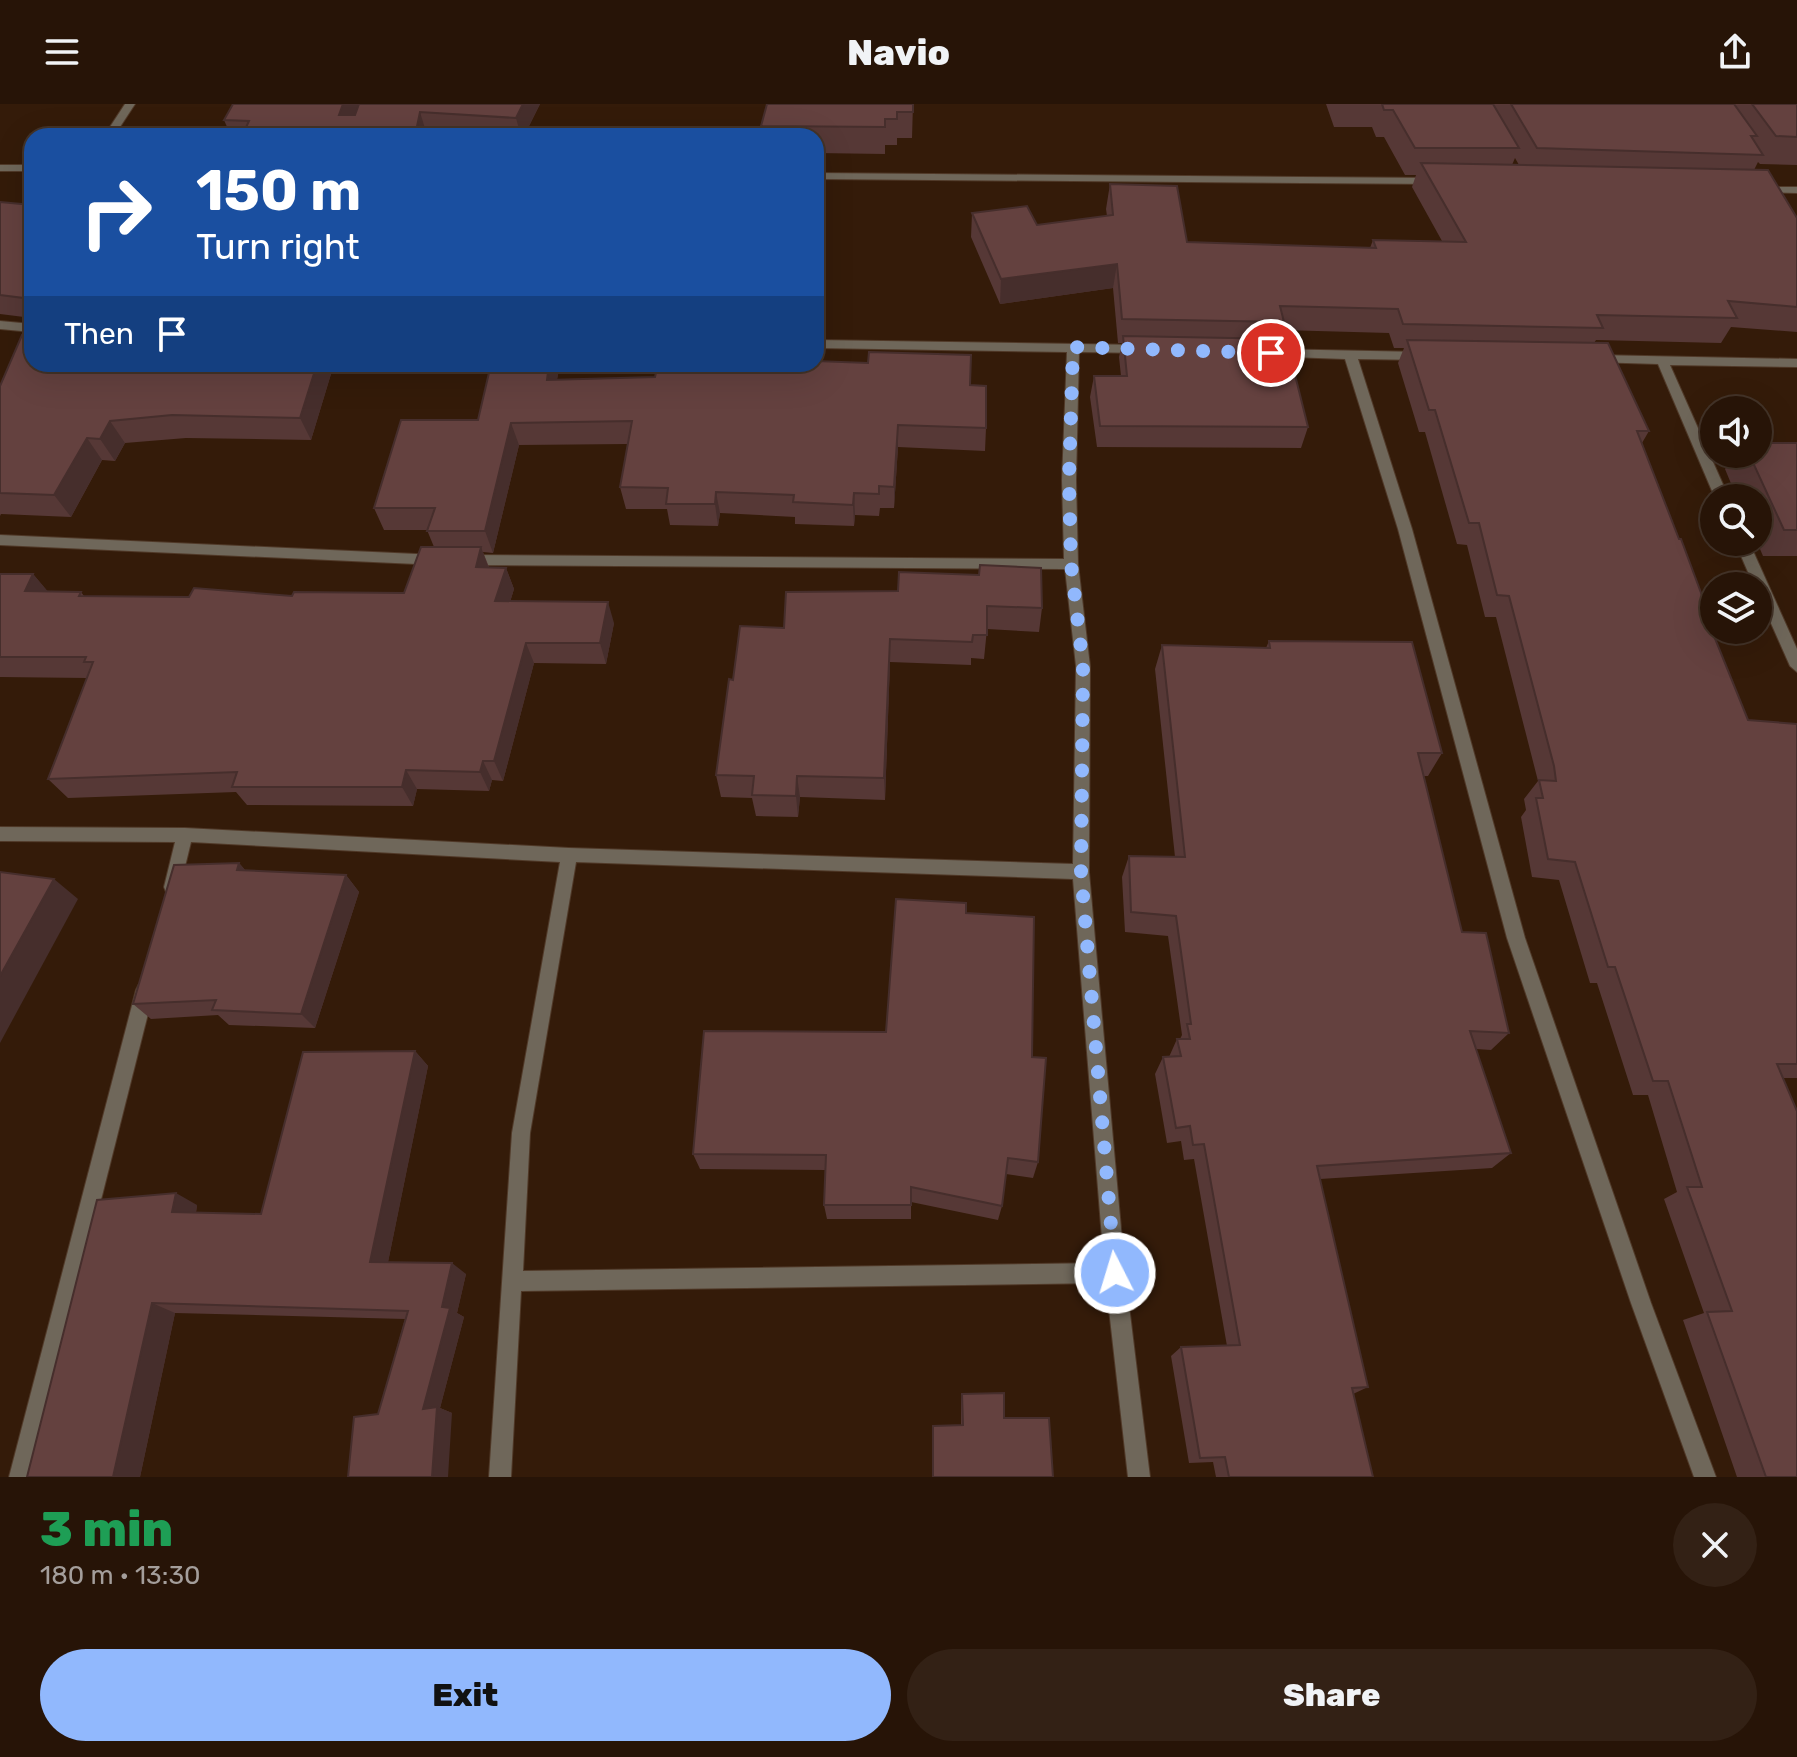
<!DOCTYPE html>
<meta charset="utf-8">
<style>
:root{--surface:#271407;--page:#332115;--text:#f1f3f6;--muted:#a49e9b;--line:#433328;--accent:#91b8fd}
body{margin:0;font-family:Rubik,sans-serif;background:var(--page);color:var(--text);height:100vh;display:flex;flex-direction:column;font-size:30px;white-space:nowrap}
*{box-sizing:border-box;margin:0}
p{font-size:26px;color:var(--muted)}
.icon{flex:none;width:44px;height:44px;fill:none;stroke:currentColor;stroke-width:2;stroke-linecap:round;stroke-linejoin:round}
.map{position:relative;height:1373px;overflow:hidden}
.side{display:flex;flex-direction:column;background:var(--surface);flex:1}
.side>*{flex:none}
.hud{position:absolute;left:24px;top:24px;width:800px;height:244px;border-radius:24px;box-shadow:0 8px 32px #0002,0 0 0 2px var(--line);background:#1a4fa0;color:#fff;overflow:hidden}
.tools{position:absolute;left:1700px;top:292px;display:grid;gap:16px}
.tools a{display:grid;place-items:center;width:72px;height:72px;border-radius:50%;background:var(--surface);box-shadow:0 8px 32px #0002,0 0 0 2px var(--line);font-size:40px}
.pin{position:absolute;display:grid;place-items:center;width:68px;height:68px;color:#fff;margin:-34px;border:4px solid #fff;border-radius:50%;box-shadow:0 2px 8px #0007}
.me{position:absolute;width:88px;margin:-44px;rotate:355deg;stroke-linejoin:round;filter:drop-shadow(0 0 6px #0008)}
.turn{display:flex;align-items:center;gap:28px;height:168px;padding:0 40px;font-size:36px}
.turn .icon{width:104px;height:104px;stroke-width:2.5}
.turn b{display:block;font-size:56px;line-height:68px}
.then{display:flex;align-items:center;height:76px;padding:0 40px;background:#0003;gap:16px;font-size:30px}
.round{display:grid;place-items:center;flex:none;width:84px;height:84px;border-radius:42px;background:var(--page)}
.summary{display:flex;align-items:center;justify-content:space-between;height:136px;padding:0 40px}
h1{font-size:48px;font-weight:800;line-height:60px;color:#1e9e55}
.action{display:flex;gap:16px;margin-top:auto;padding:16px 40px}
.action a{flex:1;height:92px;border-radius:48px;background:var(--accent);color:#111;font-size:32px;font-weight:800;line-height:92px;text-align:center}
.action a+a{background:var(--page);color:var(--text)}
header{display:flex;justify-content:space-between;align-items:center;height:104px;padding:0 40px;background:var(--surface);font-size:36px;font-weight:800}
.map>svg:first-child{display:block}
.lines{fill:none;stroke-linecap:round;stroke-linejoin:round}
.street-casing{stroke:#503928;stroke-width:2}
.street{fill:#6f675a;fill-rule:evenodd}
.wall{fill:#563836;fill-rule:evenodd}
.shaded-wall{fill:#462e2c}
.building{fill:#64413f;stroke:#462e2c;stroke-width:2}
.route{stroke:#91b8fd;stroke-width:14;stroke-dasharray:0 25.2}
</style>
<header><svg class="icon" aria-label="menu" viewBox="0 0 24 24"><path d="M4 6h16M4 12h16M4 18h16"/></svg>Navio<svg class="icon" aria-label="share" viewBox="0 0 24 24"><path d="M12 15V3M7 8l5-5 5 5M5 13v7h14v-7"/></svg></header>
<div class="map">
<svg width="1797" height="1373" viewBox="0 0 1797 1373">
<rect width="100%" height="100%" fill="#341b09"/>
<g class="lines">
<g class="street-casing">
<g id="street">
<polygon points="125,0 135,0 114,32 104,32"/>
<rect x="0" y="61" width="32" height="6"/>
<polygon points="816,69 1436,74 1441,77 1436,80 816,75"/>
<polygon points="1759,83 1797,83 1797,89 1755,88 1755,84"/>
<polygon points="0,217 32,220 32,228 0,225"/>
<path d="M816 236 1142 241 1148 245 1142 249 1079 248 1076 376 1078 460 1090 562 1089 768 1125 1169 1150 1373H1128L1106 1179 521 1187 511 1373H489L512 1029 560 758 191 738 180 783 178 788 172 790 166 788 164 783 175 738 0 737V723L185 724 569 744 1073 760 1076 562 1065 465 465 461 458 456 465 451 1064 455 1062 376 1067 248 816 244ZM576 758 1073 775 1104 1159 523 1167 530 1029Z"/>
<polygon points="1269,245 1422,248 1428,252 1422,256 1358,255 1412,425 1525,834 1651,1199 1716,1373 1694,1373 1631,1199 1507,834 1398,425 1345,255 1265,252 1265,246"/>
<polygon points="1597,251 1797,255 1797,263 1670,261 1729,394 1715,394 1658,260 1593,258 1593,252"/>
<polygon points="0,431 438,451 445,456 438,461 0,441"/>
<polygon points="1735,438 1749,438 1797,545 1797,568 1790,562 1758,490 1758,482 1754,482"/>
<polygon points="145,878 151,880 154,886 31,1373 9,1373 136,886 139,880"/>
</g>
</g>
<use href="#street" class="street"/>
</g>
<g class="wall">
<polygon points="540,0 524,32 450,32 427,31 427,32 231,32 224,16"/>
<polygon points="913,0 912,34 897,34 897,41 885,41 885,50 816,49 816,32 762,32 761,22"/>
<path d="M1326 0H1797V61L1760 60 1758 58 1754 66 1797 114V228L1731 223 1721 239 1596 236 1594 239 1649 327 1642 339 1717 532 1715 534 1748 616 1797 620V974H1783L1797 1373H1737L1683 1216 1704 1209 1664 1095 1677 1088 1648 991H1633L1597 879H1590L1559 776 1532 773 1521 713 1526 706 1524 695 1538 677 1496 513H1485L1467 441 1457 440 1425 328H1419L1398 259 1404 244H1394L1389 229 1281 226 1279 234 1308 323 1301 344 1097 343 1090 293 1094 272H1121L1119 253 1122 239H1118L1113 184 1000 200 971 133 972 109 1037 121 1107 112 1106 105 1110 80 1187 138 1370 144 1373 136 1442 137 1412 83 1416 71H1405L1384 33H1376L1372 23H1334ZM1515 54 1519 61H1512Z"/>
<polygon points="0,98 32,101 32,214 0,210"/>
<polygon points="32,260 334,260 311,336 186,334 125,339 115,357 102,356 71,413 1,410 0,412 0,282"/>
<polygon points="560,260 557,275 970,281 986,324 985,347 898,343 894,404 880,404 879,412 855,411 854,422 795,420 795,413 720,409 718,422 670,421 667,405 626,405 620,383 628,340 519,341 493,449 483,448 489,463 506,464 514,485 510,498 614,519 606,560 534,559 503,677 492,676 489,687 417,685 413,702 247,701 236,688 68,694 48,675 87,574 0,573 0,470 33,470 47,487 81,488 84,492 189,493 292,492 404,489 434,443 427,426 384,426 374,404 478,316"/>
<polygon points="1797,339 1797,452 1763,452 1757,438 1758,438 1758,394 1737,394 1725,365 1736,350 1758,350"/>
<polygon points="786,488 1042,504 1039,528 987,525 984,555 971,554 971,561 890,558 885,696 800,693 798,713 756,712 752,694 721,693 716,671 733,576 784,524"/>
<polygon points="1269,537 1442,649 1428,672 1424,672 1462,828 1509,929 1491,946 1476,945 1511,1049 1492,1064 1320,1075 1368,1283 1353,1290 1373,1373 1216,1373 1213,1358 1189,1359 1171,1252 1181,1243 1227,1242 1194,1055 1184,1056 1181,1037 1167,1039 1155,970 1163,953 1169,953 1177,935 1180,935 1182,931 1168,832 1125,828 1122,773 1129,752 1175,753 1155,565 1162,541 1266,544"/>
<polygon points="239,759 245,766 346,771 359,788 315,924 229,921 218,911 151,915 133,900"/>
<polygon points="966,809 1032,953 1038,1058 1033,1074 1006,1070 1002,1102 998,1116 911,1098 911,1115 827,1115 824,1101 826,1066 700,1065 693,1050 886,928"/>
<polygon points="415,947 428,962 388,1158 466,1170 457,1209 464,1213 440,1304 452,1309 378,1310 405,1215 175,1209 140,1373 27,1373 197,1101 196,1109 261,1110"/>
<polygon points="962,1290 1004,1314 1053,1373 932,1373 933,1322 961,1321 961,1296"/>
</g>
<g class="shaded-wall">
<polygon points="343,0 360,0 348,32 339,11"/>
<polygon points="523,0 540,0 524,32 521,32 516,14"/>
<polygon points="420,8 427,31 427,32 415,32"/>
<polygon points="1117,160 1113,184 1000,200 1001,175"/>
<polygon points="317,260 334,260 311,336 300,314"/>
<polygon points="549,260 560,260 553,298 547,276"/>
<polygon points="110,317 125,339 115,357 100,335"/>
<polygon points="511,319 519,341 493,449 485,427"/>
<polygon points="898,321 898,343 894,404 894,383"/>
<polygon points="87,334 102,356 71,413 54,391"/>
<polygon points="716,388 720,409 718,422 715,400"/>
<polygon points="854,389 855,411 854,422 853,401"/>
<polygon points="481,443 489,465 476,463"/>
<polygon points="506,464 514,485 504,518 495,497"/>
<polygon points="33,470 51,491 25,487"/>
<polygon points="608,498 614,519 606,560 600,539"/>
<polygon points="890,535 890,558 885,696 884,674"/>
<polygon points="526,539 534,559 503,677 494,657"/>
<polygon points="483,657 492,676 489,687 480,668"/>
<polygon points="406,666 417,685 413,702 402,683"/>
<polygon points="797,672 800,693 798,713 796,692"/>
<polygon points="239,759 254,776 237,766"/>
<polygon points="346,771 359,788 315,924 301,910"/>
<polygon points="54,775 78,795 0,939 0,872"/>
<polygon points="415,947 428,962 386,1168 370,1158"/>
<polygon points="176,1089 197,1101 194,1120 172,1108"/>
<polygon points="452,1159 466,1170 457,1209 464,1213 440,1304 452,1309 448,1373 432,1373 423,1305 442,1203"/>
<polygon points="152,1199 175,1209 140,1373 113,1373"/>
</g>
<g class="building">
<polygon points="233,0 343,0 339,11 355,11 359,0 523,0 516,14 420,8 415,32 242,32 249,17 224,16"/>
<polygon points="767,0 913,0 913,8 897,8 897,15 885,15 885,23 761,22"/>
<polygon points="1382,0 1493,0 1519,44 1415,44 1393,6 1384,6"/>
<polygon points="1511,0 1734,0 1757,32 1751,32 1763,51 1537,44"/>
<polygon points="1752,0 1797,0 1797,33 1776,32"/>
<polygon points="1421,59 1768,66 1797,114 1797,203 1728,197 1737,214 1597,211 1603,224 1403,220 1398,205 1280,202 1284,218 1122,215 1117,160 1001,175 972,109 1027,102 1037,121 1113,111 1110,80 1177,82 1187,138 1376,144 1373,136 1466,138"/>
<polygon points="0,98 32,101 32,118 30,120 32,120 32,195 0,191"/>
<polygon points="22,231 32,231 32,260 317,260 300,314 172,311 110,317 100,335 87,334 54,391 0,389 0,282"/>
<polygon points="1123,232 1286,235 1308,323 1100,322 1094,272 1127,272"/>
<polygon points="1407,236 1608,239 1649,327 1637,327 1679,435 1681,435 1717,532 1714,532 1748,616 1797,620 1797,960 1777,960 1797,1007 1797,1373 1766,1373 1707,1208 1732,1207 1687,1083 1702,1083 1668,977 1653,977 1615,863 1608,863 1575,758 1548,755 1536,694 1543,694 1539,676 1556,677 1554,662 1509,492 1497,491 1479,419 1469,419 1435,306 1429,306"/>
<polygon points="869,248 971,251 970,281 986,282 986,324 898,321 894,383 879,382 879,390 854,389 853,401 793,398 794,391 716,388 715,400 666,400 668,384 620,383 632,317 511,319 485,427 427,427 435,404 374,404 401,316 478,316 491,260 549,260 547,276 655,273 658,260 816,260 816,257 868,259"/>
<polygon points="1758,339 1797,339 1797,426 1784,426 1749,350 1758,350"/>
<polygon points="421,443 481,443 476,463 506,464 495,497 608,498 600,539 526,539 494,657 483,657 480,668 406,666 402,683 232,683 237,668 48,675 93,558 84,558 86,553 0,553 0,470 33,470 25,487 81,488 79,492 189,493 194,484 292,492 294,488 404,489"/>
<polygon points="980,461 1041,464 1042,504 987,502 987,531 973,531 972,538 890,535 884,674 797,672 796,692 752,691 754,672 716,671 729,575 733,576 740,522 784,524 786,488 898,487 899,468 979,471"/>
<polygon points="1269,537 1412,538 1442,649 1418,649 1462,828 1486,829 1509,929 1470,927 1511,1049 1317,1062 1368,1283 1352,1284 1373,1373 1229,1373 1225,1353 1200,1354 1181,1243 1240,1241 1204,1040 1193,1041 1190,1022 1176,1024 1163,953 1181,952 1177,935 1190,935 1187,920 1191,920 1176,812 1131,808 1129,752 1185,753 1162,541 1270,544"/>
<polygon points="239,759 237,766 346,771 301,910 212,906 216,896 133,900 174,761"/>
<polygon points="0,768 54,775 0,872"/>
<polygon points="896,795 966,799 966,809 1034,813 1032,953 1046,954 1038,1058 1008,1054 1002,1102 911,1083 911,1101 824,1101 826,1051 693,1050 704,927 886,928"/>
<polygon points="415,947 370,1158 452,1159 442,1203 450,1204 423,1305 437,1303 432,1373 348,1373 354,1313 378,1310 408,1207 152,1199 113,1373 27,1373 97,1096 176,1089 172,1108 261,1110 303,948"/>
<polygon points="1004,1289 1004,1314 1049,1314 1053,1373 933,1373 933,1322 963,1321 962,1290"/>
</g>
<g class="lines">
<polyline class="route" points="1115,1169 1081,768 1083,562 1071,460 1069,376 1073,243 1271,249"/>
</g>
</svg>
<div class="tools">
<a><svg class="icon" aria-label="sound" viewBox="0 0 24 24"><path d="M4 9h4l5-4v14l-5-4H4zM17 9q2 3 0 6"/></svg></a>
<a><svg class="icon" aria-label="search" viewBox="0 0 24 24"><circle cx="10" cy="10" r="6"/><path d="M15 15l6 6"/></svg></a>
<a><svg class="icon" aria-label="layers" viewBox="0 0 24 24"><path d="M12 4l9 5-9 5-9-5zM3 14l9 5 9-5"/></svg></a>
</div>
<div class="pin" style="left:1271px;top:249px;background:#d93025"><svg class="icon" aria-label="arrive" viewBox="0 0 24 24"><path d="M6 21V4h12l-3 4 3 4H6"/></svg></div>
<svg class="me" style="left:1115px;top:1169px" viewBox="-20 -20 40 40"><circle r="17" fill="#91b8fd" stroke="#fff" stroke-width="3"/><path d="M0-11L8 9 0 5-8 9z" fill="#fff"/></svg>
<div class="hud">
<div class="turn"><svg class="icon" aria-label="right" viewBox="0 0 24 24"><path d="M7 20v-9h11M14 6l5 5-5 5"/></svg><div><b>150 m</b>Turn right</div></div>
<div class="then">Then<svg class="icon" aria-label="arrive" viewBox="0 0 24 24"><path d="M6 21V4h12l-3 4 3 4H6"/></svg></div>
</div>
</div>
<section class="side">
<div class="summary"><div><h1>3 min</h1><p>180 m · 13:30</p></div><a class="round"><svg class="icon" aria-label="close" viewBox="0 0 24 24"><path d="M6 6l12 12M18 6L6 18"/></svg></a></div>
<div class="action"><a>Exit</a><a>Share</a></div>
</section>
